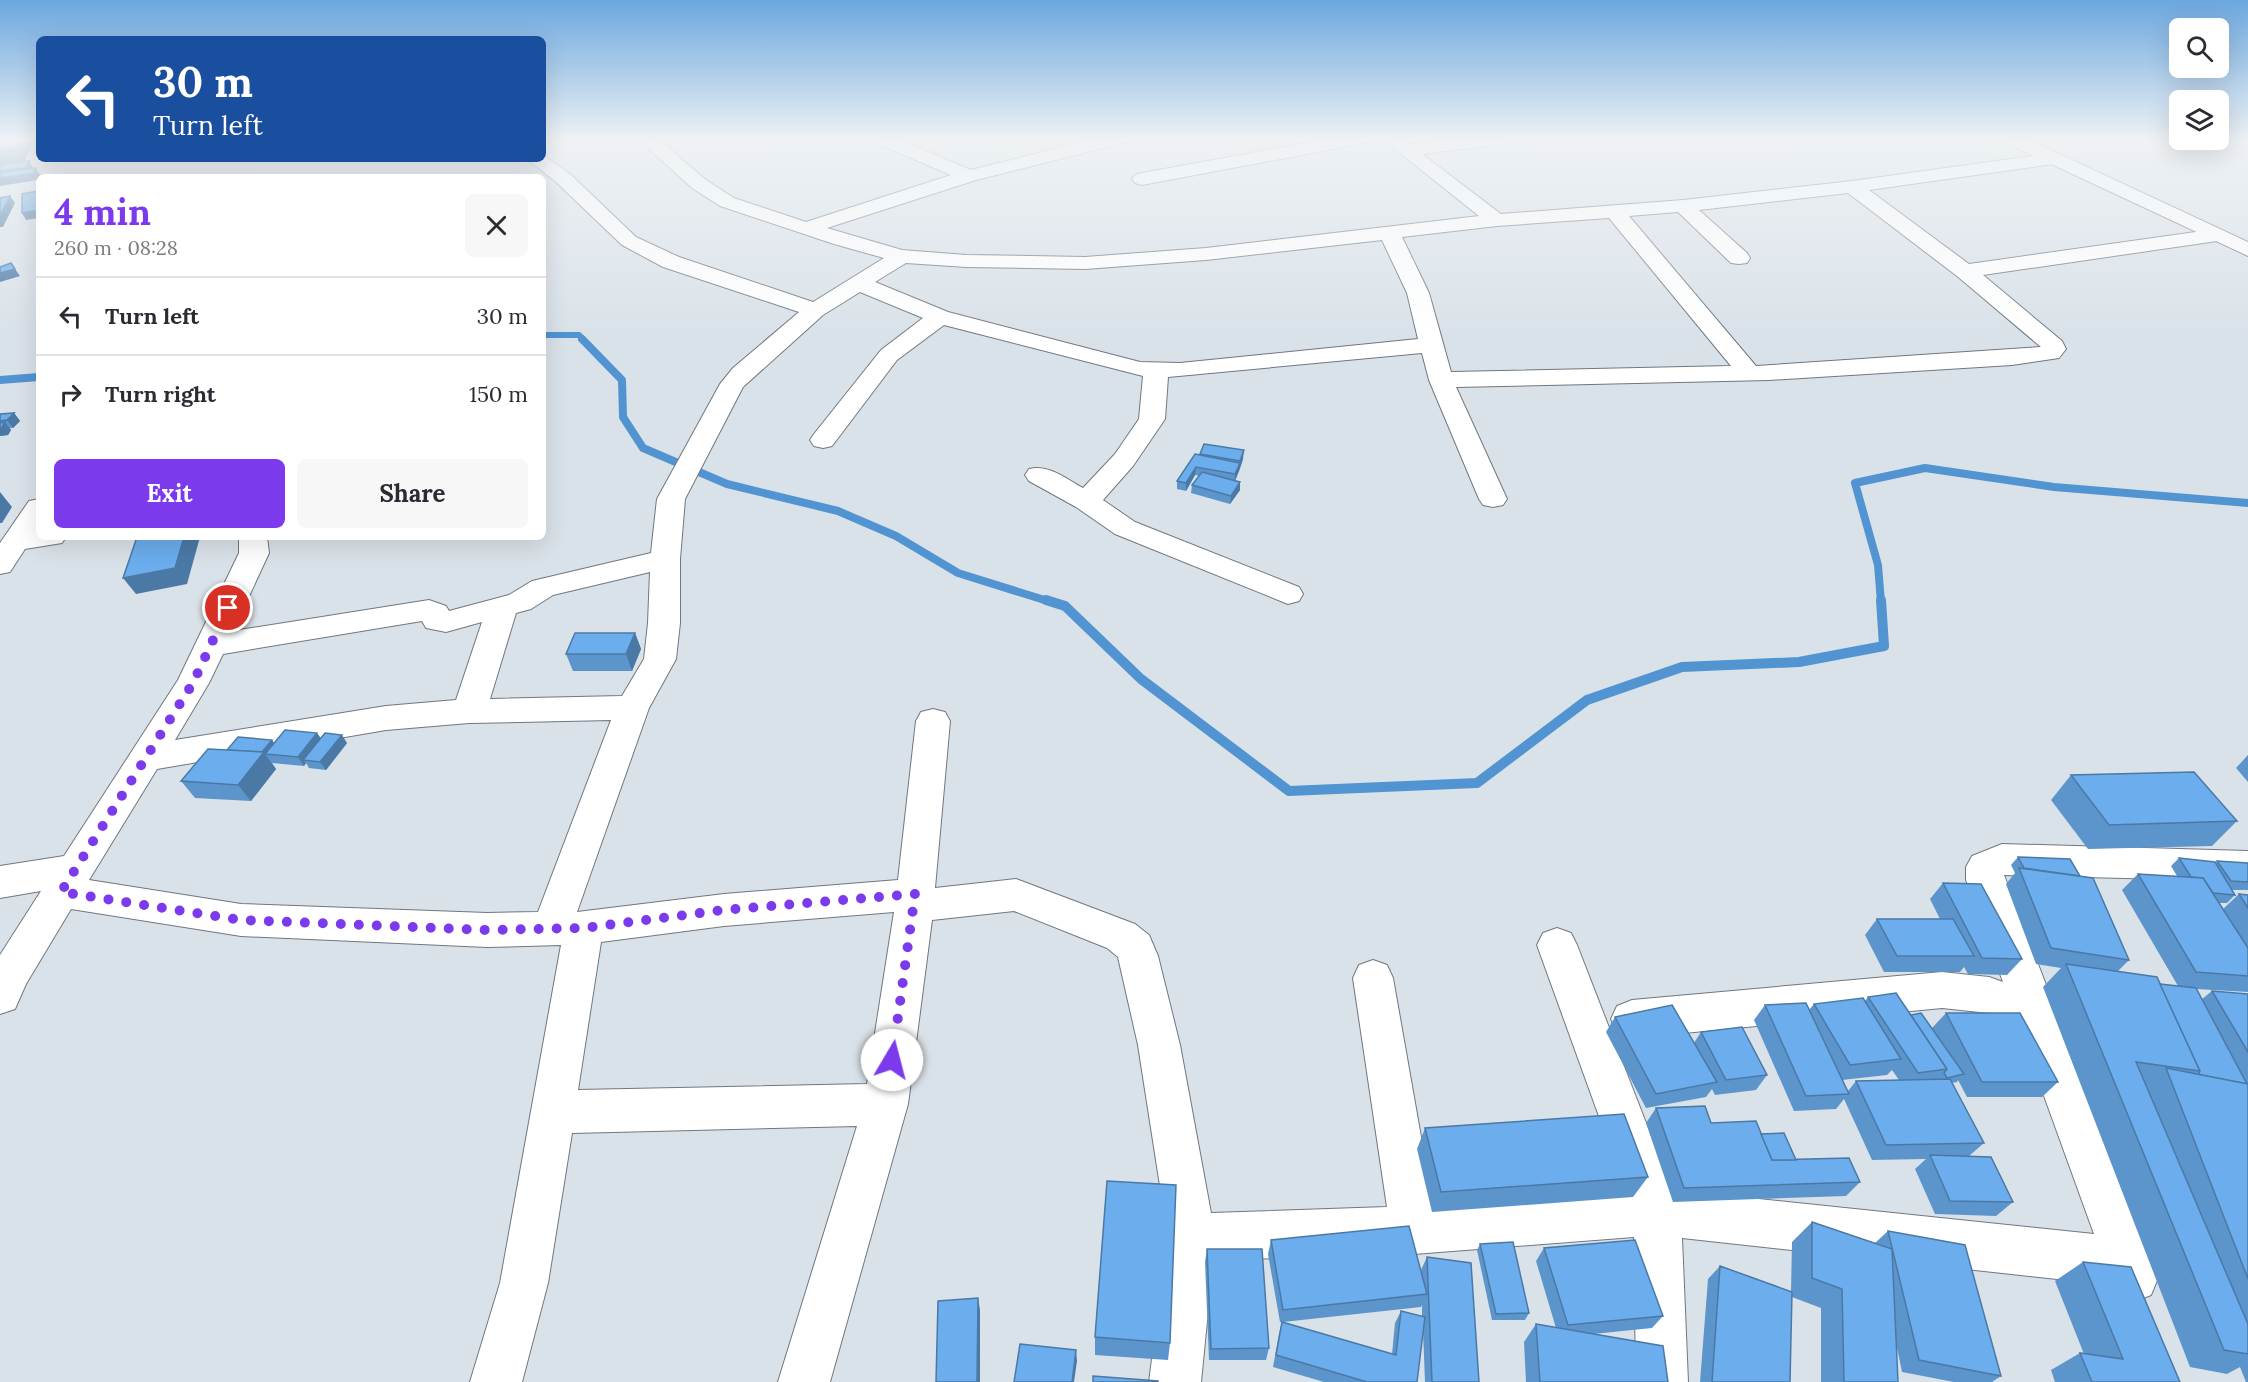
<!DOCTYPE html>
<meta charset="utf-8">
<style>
:root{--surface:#fff;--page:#f7f7f7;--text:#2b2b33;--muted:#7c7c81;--line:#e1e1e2;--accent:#7c3aed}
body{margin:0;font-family:Lora,serif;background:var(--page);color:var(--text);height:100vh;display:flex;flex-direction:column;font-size:22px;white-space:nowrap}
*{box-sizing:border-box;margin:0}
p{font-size:20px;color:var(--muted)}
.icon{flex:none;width:33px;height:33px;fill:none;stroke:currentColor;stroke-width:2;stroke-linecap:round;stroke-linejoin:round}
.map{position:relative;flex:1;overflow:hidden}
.side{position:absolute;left:36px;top:174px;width:510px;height:366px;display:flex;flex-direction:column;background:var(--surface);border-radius:9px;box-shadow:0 6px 24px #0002}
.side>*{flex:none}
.hud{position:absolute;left:36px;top:36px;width:510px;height:126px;border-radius:9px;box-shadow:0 6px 24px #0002;background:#1a4fa0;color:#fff;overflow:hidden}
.tools{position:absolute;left:2169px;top:18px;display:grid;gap:12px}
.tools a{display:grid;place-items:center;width:60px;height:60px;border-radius:9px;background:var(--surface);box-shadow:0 6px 24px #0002;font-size:30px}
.pin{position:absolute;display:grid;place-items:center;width:51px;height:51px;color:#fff;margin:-26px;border:3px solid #fff;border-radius:50%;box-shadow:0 2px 6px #0007}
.me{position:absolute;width:66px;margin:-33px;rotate:8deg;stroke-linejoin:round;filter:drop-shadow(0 0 4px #0008)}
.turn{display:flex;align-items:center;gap:21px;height:126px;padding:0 18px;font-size:27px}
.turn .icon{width:78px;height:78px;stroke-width:2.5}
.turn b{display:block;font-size:42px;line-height:51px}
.round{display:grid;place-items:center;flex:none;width:63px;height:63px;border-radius:9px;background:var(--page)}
.headline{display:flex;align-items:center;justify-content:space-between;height:102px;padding:0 18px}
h1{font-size:36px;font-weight:800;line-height:45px;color:var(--accent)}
.action{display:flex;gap:12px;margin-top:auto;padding:12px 18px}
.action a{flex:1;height:69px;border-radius:9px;background:var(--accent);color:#fff;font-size:24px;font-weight:800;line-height:69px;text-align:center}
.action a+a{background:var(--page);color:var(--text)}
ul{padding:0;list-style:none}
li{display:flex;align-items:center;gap:18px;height:78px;padding:0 18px;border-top:2px solid var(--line)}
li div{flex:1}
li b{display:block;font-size:22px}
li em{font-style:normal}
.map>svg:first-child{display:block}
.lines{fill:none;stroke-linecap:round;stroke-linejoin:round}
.stream-far2{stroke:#5194d1;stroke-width:6}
.stream-far1{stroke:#5194d1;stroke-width:8}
.stream{stroke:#5194d1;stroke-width:10}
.minor-casing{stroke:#70777e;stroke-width:2}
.major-casing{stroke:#70777e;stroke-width:2}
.minor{fill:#fff;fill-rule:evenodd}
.major{fill:#fff;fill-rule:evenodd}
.wall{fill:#5c95cc;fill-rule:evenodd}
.shaded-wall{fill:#4b79a6}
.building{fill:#6baded;stroke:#4b79a6;stroke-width:1.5}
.route{stroke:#7c3aed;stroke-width:10;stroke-dasharray:0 18}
</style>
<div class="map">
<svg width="2248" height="1382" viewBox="0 0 2248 1382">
<rect width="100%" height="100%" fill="#dae2e9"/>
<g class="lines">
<polyline class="stream-far2" points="543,335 579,335 584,340"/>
<g class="stream-far1">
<polyline points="582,339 622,380 623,417 643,448 727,484 838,511 896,536 958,573 1051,602"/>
<polyline points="0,380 39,377"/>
<polyline points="1881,602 1878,565 1855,483 1925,468 2054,487 2248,503"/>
</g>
<polyline class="stream" points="1046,600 1065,606 1141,679 1289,791 1477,783 1587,700 1682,667 1799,662 1884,646 1881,600"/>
<g class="minor-casing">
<g id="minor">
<polygon points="0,138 39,138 39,143 0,147"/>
<path d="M637 138H657L706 180 734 198 806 222 951 175 873 142 870 138H895L971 170 1098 138H1130L1127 142 976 180 827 228 902 250 966 255 1085 257 1206 248 1479 216 1381 138H1402L1410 144 1461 138H1520L1517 142 1511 143 1422 154 1501 214 1683 200 1852 181 2053 153 2060 155 2062 159 2060 163 1869 190 1969 264 2217 229 2224 231 2227 235 2224 239 2217 241 1983 275 2062 341 2066 349 2059 358 2012 365 1769 380 1456 387 1507 499 1503 505 1493 507 1483 505 1479 499 1429 380 1422 353 1168 377 1165 419 1133 466 1103 500 1135 522 1299 587 1303 594 1299 601 1288 604 1115 534 1076 507 1029 481 1025 475 1029 469C1049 464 1066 479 1083 488L1115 454 1139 419 1143 376 944 325 897 360 832 446 823 448 814 446 810 440 814 434 881 350 923 318 860 292 823 315 743 387 685 499 680 559V623L676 659 649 708 577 912 724 894 898 880 916 721 921 712 933 709 945 712 950 721 935 888 1016 879 1135 924 1149 935 1158 956 1180 1045 1211 1213 1387 1207 1353 978 1359 965 1373 960 1387 965 1393 978 1433 1205 1626 1191 1537 945 1543 933 1557 928 1571 933 1577 945 1672 1190 2094 1234 2018 1024 1989 1013 1942 1008 1632 1038 1617 1032 1611 1019 1617 1006 1632 1000 1942 972 1989 977 2003 982 1966 880V867L1972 856 2002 844 2248 851V881L2004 875 2158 1278 2151 1295 2134 1302 2117 1295 2112 1285 1682 1238 1688 1382H1636L1634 1237 1414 1254 1213 1260 1201 1382H1149L1168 1237 1138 1045 1118 957 1107 948 1014 911 932 920 908 1104 830 1382H778L857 1126 572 1133 548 1283 522 1382H470L500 1283 561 945 487 947 241 936 71 909 26 984 15 1009 0 1014V955L41 891 0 898V866L64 856 178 680 239 553V537H267L269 553 233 631 429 600 446 606 449 611 509 595 532 581 651 553 657 499 720 384 733 368 799 312 663 267 622 245 556 182 527 159H543V155L570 174 636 237 679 257 813 302 884 258 834 244 720 206 692 188ZM1848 193 1957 276 2041 347 1756 366 1629 216 1678 212 1731 263 1739 264 1747 263 1750 258 1747 253 1699 210ZM1609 218 1731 366 1451 372 1429 293 1402 237 1497 226ZM1382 240 1407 293 1418 339 1180 363 1140 362 948 312 875 282 906 263 966 267 1085 269 1206 260ZM650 572 648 623 644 659 622 696 490 699 516 613 531 609 553 595ZM422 621 426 628 446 632 482 622 456 700 386 706 175 740 209 683 223 654ZM611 720 538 912 487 913 241 904 89 880 157 769 386 730 469 723ZM894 912 867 1084 578 1090 601 942 724 926Z"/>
<polygon points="1334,138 1374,138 1371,142 1365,143 1142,185 1135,183 1132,179 1135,175 1142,173"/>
<polygon points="39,499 39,537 66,537 62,543 25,549 10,572 0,574 0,543 29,501"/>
</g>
</g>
<g class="major-casing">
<polygon id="major" points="2001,138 2025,138 2248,242 2248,256 2004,142"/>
</g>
<use href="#minor" class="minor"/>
<use href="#major" class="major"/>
</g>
<g class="wall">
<polygon points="14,413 20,421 13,428 10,428 11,430 8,435 0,436 0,414"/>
<polygon points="1200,454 1243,459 1239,471 1235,481 1240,490 1230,504 1191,493 1192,485 1199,476 1195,475 1186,491 1177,489 1177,481 1200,455"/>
<polygon points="635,633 641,649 632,671 573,671 566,654"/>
<polygon points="321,738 347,743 326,770 309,768 306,763 304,766 272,763 276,769 251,801 195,798 181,781 227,750 274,743"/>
<polygon points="2248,755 2248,782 2236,768"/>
<polygon points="2071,775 2237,821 2212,846 2088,849 2051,800"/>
<polygon points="2018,857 2129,960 2118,971 2160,984 2178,986 2122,890 2138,874 2177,876 2171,866 2179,858 2216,863 2217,861 2248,863 2248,890 2232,890 2235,895 2227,903 2219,903 2223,909 2239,894 2248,895 2248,992 2196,989 2202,999 2212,991 2248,994 2248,1382 2246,1382 2240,1367 2227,1374 2190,1367 2043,987 2061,968 2036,964 2006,884 2015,873 2011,865"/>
<polygon points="1943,883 2022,959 2007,975 1968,974 1964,967 1960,972 1884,972 1865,935 1877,919 1940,919 1930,899"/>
<path d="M1868 997 1911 1015 1932 1028 1946 1013 2058 1082 2042 1097H1967L1958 1080 1957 1082 1952 1083 1984 1143 1969 1156 2013 1202 1996 1216 1935 1214 1915 1169 1926 1159 1872 1160 1844 1099 1836 1109 1794 1111 1754 1020 1765 1005 1809 1010 1814 1004 1865 1001ZM1892 1070 1899 1080 1856 1081 1848 1091 1842 1080 1887 1075Z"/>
<polygon points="1615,1017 1694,1043 1701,1032 1767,1075 1756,1090 1715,1095 1712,1089 1706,1097 1646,1108 1606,1032"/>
<polygon points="1656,1108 1711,1123 1761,1134 1796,1160 1860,1182 1846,1196 1673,1202 1646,1123"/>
<polygon points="1425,1128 1648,1177 1633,1197 1432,1212 1417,1149"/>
<polygon points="1812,1222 1875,1243 1888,1231 2001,1376 1992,1382 1954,1382 1902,1372 1896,1343 1898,1382 1821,1382 1821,1308 1792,1297 1790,1382 1700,1382 1708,1279 1720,1266 1791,1292 1792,1242"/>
<path d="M1271 1240 1421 1270 1427 1257 1479 1382H1425L1423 1331 1417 1382H1324L1273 1367 1279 1334 1282 1322H1280L1268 1254ZM1422 1305V1316L1401 1311 1395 1323 1392 1354 1283 1322 1421 1307Z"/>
<polygon points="1480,1244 1529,1313 1525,1320 1492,1320 1477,1250"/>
<polygon points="1544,1248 1663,1316 1652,1328 1593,1334 1668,1382 1526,1382 1524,1342 1536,1324 1556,1328 1536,1261"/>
<polygon points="1207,1249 1269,1348 1266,1360 1209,1360 1205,1262"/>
<polygon points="2083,1262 2180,1382 2055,1382 2051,1370 2080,1353 2084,1354 2055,1281"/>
<polygon points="1095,1337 1170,1343 1168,1360 1095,1355"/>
</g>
<g class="shaded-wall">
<polygon points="20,138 33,138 34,140 24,162 0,165 0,150"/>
<polygon points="29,161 33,168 36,168 40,175 38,180 0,186 0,171"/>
<polygon points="10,196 15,203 3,227 0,227 0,216"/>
<polygon points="39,210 39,218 26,220 22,213"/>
<polygon points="15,269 20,276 0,282 0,273"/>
<polygon points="14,413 20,421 13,428 7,420"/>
<polygon points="5,422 11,430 8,435 0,436 0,428"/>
<polygon points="1244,450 1243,459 1239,471 1234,483 1235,474 1239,464"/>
<polygon points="1196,467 1195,475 1186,491 1186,483"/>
<polygon points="1240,482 1240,490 1230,504 1231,496"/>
<polygon points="0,492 12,507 2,523 0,523"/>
<polygon points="184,537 200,537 187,584 136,594 123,578"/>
<polygon points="635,633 641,649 632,671 626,654"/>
<polygon points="317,733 323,741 303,760 306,763 304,766 298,757"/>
<polygon points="342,735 347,743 326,770 320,762"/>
<polygon points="272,740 278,748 265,754 276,769 251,801 238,785 259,756"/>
<polygon points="978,1298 980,1310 980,1382 977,1382"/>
<polygon points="1076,1350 1077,1361 1074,1382 1072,1382"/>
</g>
<g class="building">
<polygon points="0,138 20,138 15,148 0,150"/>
<polygon points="29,161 25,168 0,171 0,165"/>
<polygon points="36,168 34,173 0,178 0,173"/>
<polygon points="39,191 39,210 22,213 22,194"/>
<polygon points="10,196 0,216 0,198"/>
<polygon points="11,263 15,269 0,273 0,267"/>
<polygon points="14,413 7,420 0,421 0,414"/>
<polygon points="5,422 2,427 0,428 0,423"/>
<polygon points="1204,444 1244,450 1240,461 1200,454"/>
<polygon points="1195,454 1240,463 1235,474 1196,467 1186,483 1177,481"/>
<polygon points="1202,472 1240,482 1231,496 1192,485"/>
<polygon points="137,537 184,537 175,568 123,578"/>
<polygon points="575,633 635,633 626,654 566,654"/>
<polygon points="285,730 317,733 298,757 265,754"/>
<polygon points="325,733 342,735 320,762 303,760"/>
<polygon points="238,737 272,740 262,752 227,750"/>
<polygon points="208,749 264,752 238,785 181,781"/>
<polygon points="2194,772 2237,821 2109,825 2071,775"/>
<polygon points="2018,857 2070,859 2080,876 2024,868"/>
<polygon points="2179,858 2215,862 2235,895 2213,893 2203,878 2191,877"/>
<polygon points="2217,861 2248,863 2248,882 2231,881"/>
<polygon points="2019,868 2093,878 2129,960 2051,948"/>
<polygon points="2138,874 2203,878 2248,948 2248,976 2196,972"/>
<polygon points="1943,883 1981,884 2022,959 1982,958"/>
<polygon points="2239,894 2248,895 2248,908"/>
<polygon points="1877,919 1953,919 1974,956 1897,956"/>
<polygon points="2066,964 2157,977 2200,1071 2136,1062 2248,1324 2248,1354 2224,1350"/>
<polygon points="2160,984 2196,988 2247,1084 2200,1075 2199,1072 2200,1071"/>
<polygon points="2212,991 2248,994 2248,1052"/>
<polygon points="1896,993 1947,1069 1918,1073 1868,997"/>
<polygon points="1863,998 1901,1059 1850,1065 1814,1004"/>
<polygon points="1806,1003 1849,1094 1806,1096 1765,1005"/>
<polygon points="1672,1005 1717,1082 1656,1094 1615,1017"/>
<polygon points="1921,1013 1964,1074 1947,1078 1944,1073 1947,1069 1911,1015"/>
<polygon points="1946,1013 2020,1013 2058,1082 1982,1082"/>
<polygon points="1742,1027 1767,1075 1726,1080 1701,1032"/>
<polygon points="2166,1068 2248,1084 2248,1279"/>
<polygon points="1950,1079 1984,1143 1886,1145 1856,1081"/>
<polygon points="1705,1106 1711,1123 1756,1121 1772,1160 1849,1158 1860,1182 1684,1188 1656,1108"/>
<polygon points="1624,1114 1648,1177 1441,1192 1425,1128"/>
<polygon points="1784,1133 1796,1160 1772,1160 1761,1134"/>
<polygon points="1930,1155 1991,1157 2013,1202 1950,1201"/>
<polygon points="1107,1181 1176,1185 1170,1343 1095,1337"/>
<polygon points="1812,1222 1892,1249 1898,1382 1844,1382 1842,1289 1812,1278"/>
<polygon points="1409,1226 1427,1294 1283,1310 1271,1240"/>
<polygon points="1888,1231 1965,1245 2001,1376 1919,1360"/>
<polygon points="1635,1240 1663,1316 1568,1325 1544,1248"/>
<polygon points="1513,1242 1529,1313 1496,1314 1480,1244"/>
<polygon points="1207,1249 1262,1249 1269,1348 1211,1349"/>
<polygon points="1427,1257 1471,1263 1479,1382 1432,1382"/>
<polygon points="2083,1262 2131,1267 2180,1382 2092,1382 2080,1353 2123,1359"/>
<polygon points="1720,1266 1792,1292 1790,1382 1712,1382"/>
<polygon points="978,1298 977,1382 936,1382 938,1301"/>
<polygon points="1401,1311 1425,1317 1417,1382 1367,1382 1276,1355 1282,1322 1396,1355"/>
<polygon points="1536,1324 1663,1346 1668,1382 1540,1382"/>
<polygon points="1020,1344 1076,1350 1072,1382 1014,1382"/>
<polygon points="1093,1376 1158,1381 1158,1382 1093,1382"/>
</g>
<linearGradient id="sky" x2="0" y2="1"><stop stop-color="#6ba7df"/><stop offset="0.42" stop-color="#eef2f5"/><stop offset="1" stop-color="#eef2f5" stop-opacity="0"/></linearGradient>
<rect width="2248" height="332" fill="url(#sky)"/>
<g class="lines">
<polyline class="route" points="228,608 193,683 61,892 241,920 487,930 584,928 724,910 915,894 892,1060"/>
</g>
</svg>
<div class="tools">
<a><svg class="icon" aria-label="search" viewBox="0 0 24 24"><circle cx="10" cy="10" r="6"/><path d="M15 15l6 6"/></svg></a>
<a><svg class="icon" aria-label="layers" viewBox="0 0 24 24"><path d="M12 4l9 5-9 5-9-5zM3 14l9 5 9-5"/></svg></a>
</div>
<div class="pin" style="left:228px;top:608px;background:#d93025"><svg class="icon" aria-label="arrive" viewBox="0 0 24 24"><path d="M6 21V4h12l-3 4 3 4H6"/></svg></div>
<svg class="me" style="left:892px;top:1060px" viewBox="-20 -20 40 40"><circle r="19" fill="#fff"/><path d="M0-13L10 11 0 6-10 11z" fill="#7c3aed"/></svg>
<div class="hud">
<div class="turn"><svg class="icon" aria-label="left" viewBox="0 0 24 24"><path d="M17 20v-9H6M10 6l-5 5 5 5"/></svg><div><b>30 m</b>Turn left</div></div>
</div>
<section class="side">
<div class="headline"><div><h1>4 min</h1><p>260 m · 08:28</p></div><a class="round"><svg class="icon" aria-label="close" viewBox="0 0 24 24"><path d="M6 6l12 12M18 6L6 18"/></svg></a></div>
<ul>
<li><svg class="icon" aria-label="left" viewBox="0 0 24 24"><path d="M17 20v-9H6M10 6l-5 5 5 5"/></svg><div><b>Turn left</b></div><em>30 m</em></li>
<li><svg class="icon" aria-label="right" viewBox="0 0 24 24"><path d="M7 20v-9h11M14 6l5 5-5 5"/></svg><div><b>Turn right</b></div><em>150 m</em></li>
</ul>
<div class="action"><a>Exit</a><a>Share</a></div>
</section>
</div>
